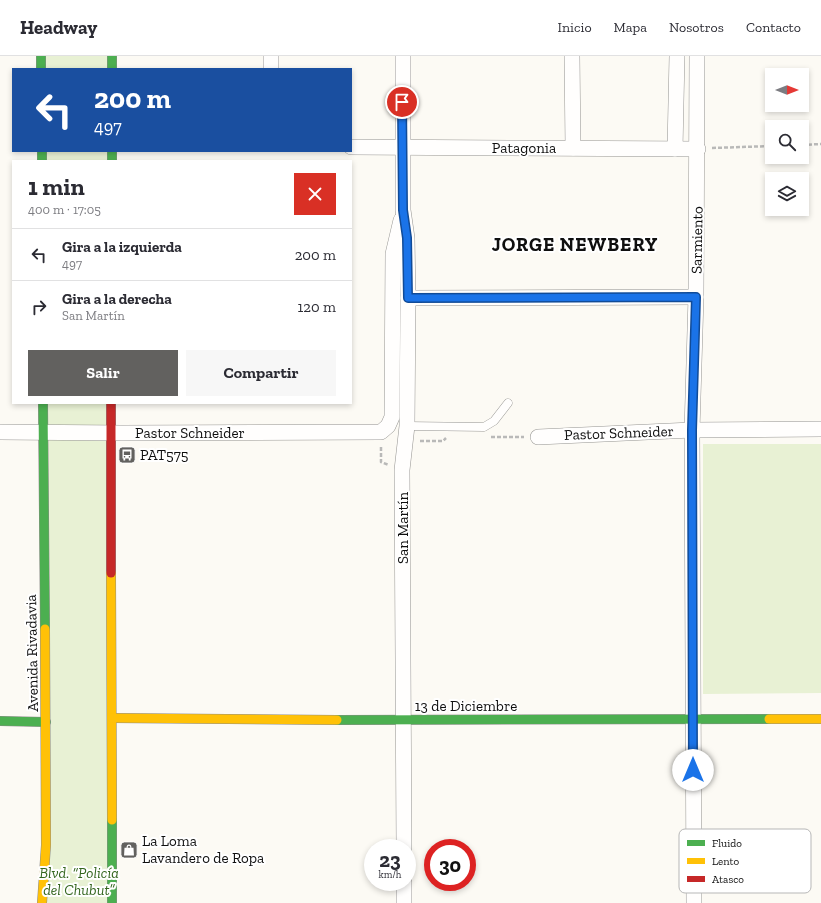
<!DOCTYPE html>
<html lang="es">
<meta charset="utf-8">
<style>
:root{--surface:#fff;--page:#f7f7f7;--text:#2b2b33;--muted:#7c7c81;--line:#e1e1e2;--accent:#62615f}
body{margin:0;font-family:"Zilla Slab",serif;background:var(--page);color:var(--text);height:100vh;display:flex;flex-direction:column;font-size:15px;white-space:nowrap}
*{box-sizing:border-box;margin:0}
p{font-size:13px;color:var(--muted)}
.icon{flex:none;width:22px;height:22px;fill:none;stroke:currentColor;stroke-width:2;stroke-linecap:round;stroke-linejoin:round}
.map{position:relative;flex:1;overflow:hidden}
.drawer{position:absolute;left:12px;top:104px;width:340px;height:244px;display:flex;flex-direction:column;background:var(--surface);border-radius:0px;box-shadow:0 2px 6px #0003}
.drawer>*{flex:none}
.hud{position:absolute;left:12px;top:12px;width:340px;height:84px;border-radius:0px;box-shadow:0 2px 6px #0003;background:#1a4fa0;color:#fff;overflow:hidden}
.needle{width:26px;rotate:90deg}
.tools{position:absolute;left:765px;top:12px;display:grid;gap:8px}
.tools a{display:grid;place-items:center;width:44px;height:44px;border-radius:0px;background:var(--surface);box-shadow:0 2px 6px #0003;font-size:20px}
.speed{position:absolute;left:364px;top:783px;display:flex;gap:8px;font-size:20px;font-weight:700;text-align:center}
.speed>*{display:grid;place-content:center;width:52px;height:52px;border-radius:50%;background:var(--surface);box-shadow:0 2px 6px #0003;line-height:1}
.speed small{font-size:10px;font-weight:400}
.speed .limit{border:6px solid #d22;background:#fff;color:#111}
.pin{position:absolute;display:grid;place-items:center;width:34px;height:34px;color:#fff;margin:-17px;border:2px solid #fff;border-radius:50%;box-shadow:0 1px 4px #0007}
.me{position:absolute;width:44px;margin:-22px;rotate:0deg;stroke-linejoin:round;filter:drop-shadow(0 0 3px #0008)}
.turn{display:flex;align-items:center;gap:14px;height:84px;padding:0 16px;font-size:18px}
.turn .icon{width:52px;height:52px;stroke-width:2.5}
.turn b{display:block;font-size:28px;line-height:34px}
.round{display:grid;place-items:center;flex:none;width:42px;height:42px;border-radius:0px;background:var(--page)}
.summary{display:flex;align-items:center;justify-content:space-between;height:68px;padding:0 16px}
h1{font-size:24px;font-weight:800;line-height:30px}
.button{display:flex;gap:8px;margin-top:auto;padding:8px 16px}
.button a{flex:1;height:46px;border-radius:0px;background:var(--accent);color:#fff;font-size:16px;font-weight:800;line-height:46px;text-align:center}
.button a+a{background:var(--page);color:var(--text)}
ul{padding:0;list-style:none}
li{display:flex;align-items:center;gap:12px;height:52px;padding:0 16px;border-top:1px solid var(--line)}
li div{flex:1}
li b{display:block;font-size:15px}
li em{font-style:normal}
header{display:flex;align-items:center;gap:24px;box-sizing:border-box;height:56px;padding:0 20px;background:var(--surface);border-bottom:1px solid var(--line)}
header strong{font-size:19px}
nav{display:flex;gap:22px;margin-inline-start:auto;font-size:14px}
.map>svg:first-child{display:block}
.green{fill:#e8f1d4}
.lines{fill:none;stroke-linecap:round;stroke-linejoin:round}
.lane-casing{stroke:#969592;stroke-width:9}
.street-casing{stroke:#969592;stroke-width:16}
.fast-casing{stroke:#8c8b89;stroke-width:10}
.slow-casing{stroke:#8c8b89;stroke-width:10}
.jam-casing{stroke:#8c8b89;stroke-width:10}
.path{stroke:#b9b9b8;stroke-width:2.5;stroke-dasharray:4 2;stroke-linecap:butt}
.lane{stroke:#fffefd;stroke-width:8}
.street{stroke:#fffefd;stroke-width:15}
.fast{stroke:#4caf50;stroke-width:9}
.slow{stroke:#ffc107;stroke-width:9}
.jam{stroke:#c62828;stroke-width:9}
.route-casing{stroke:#114b97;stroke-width:10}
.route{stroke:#1a73e8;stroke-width:7}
.labels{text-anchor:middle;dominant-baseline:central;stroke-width:4;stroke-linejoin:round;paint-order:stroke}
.street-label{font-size:15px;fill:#0f0f0f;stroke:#fff}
.poi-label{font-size:15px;fill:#0f0f0f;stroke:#fff;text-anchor:start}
.park-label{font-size:15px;font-style:italic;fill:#34661f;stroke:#fff}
.district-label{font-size:19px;font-weight:bold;letter-spacing:1px;fill:#0f0f0f;stroke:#fff}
.key{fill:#fff;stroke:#b7b7b7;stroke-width:1}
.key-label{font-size:11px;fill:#0f0f0f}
</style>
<header>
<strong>Headway</strong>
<nav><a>Inicio</a><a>Mapa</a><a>Nosotros</a><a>Contacto</a></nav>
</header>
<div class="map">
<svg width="821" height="847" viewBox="0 0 821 847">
<rect width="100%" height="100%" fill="#fcfaf4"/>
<g class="green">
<rect x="41" y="0" width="71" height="13"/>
<rect x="42" y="95" width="70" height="10"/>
<polygon points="43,347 111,347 112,847 42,847"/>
<polygon points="703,388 821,388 821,637 703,638"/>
</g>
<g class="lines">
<g class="lane-casing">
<polyline id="lane" points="407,370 484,371 494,365 508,347"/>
</g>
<g class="street-casing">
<g id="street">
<polyline points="403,0 403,154 407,182 408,242 407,370 402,414 404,792"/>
<polyline points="572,0 573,92"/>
<polyline points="271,13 271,0"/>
<polyline points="351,91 698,93"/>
<polyline points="675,93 677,0"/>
<polyline points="408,242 696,241"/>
<polyline points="0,376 122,377 381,376 388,370 392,361 393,198 401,164"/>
<polyline points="538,381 692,374 821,373"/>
<polyline points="404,826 404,847"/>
<polyline points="694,847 692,374 696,241 697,0"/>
</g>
</g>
<g class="fast-casing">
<g id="fast">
<polyline points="41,0 41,13"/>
<polyline points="112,0 112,13"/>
<polyline points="42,95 42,105"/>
<polyline points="112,95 112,105"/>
<polyline points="43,347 45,573"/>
<polyline points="337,664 769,663"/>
<polyline points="0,665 46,666"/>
<polyline points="112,764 112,847"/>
</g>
</g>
<g class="slow-casing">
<g id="slow">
<polyline points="111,517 112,764"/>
<polyline points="112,662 337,664"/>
<polyline points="769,663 821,663"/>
<polyline points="42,847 46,789 45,573"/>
</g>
</g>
<g class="jam-casing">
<polyline id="jam" points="111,347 111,517"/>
</g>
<g class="path">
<polyline points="802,89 821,88"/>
<polyline points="712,92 772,90"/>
<polyline points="491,381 524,381"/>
<polyline points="420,385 443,385 446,382"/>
<polyline points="381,391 381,406 389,409"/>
</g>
<use href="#lane" class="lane"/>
<use href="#street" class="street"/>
<use href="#fast" class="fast"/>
<use href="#slow" class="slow"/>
<use href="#jam" class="jam"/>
</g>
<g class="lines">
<g class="route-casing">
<polyline id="route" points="402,46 403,154 407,182 408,242 696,241 692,374 693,714"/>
</g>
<use href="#route" class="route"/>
</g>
<defs>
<g id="bus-square" transform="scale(0.9)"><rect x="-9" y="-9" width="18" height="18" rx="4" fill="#62615f" stroke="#fff"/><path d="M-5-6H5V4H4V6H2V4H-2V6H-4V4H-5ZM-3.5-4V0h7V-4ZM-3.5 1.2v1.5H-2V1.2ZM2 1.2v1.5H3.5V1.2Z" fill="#fff"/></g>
<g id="shop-square" transform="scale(0.9)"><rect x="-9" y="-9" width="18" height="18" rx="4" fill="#62615f" stroke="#fff"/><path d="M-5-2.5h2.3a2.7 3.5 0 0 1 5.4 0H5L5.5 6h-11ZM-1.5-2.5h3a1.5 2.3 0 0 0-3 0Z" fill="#fff"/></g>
</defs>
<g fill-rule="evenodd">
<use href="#bus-square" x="127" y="399"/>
<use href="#shop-square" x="129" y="794"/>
</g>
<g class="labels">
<g class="street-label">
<text x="524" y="92">Patagonia</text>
<text transform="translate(697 184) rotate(-89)">Sarmiento</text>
<text x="190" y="377">Pastor Schneider</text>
<text transform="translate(619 377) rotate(-2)">Pastor Schneider</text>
<text transform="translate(403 472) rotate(-90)">San Martín</text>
<text transform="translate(32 597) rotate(-91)">Avenida Rivadavia</text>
<text x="466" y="650">13 de Diciembre</text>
</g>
<g class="poi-label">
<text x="140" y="399">PAT575</text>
<text x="142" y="785">La Loma<tspan x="142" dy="17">Lavandero de Ropa</tspan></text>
</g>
<g class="park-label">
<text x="79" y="817">Blvd. “Policía<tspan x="79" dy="17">del Chubut”</tspan></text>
</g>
<g class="district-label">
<text x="575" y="188">JORGE NEWBERY</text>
</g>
</g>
<rect x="679" y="773" width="132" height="64" rx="6" class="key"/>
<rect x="687" y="784" width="18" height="6" fill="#4caf50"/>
<rect x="687" y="802" width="18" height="6" fill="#ffc107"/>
<rect x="687" y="820" width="18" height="6" fill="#c62828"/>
<g class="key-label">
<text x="712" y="791">Fluido</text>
<text x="712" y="809">Lento</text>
<text x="712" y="827">Atasco</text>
</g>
</svg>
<div class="tools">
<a><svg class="needle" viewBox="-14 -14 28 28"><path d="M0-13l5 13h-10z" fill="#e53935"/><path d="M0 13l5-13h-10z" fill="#7c7c81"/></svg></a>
<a><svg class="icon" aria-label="search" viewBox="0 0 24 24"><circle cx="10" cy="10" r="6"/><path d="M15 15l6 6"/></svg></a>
<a><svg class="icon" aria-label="layers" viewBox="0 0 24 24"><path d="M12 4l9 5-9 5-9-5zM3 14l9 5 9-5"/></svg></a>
</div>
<div class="speed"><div>23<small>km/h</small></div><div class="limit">30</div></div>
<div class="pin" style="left:402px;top:46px;background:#d93025"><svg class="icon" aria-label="arrive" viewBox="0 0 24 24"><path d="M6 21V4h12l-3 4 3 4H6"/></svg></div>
<svg class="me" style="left:693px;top:714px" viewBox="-20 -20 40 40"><circle r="19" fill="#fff"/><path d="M0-13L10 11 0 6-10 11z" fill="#1a73e8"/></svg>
<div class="hud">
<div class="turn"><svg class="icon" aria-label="left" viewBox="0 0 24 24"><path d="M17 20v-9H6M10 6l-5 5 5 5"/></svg><div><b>200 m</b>497</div></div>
</div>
<section class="drawer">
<div class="summary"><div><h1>1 min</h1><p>400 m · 17:05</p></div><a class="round" style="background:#d93025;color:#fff"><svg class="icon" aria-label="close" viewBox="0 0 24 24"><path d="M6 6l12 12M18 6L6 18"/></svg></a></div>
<ul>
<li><svg class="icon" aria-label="left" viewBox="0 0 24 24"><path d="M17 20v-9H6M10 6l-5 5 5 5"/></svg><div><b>Gira a la izquierda</b><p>497</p></div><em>200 m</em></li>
<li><svg class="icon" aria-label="right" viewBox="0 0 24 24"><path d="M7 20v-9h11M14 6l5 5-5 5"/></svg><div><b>Gira a la derecha</b><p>San Martín</p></div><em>120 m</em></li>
</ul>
<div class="button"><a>Salir</a><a>Compartir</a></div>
</section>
</div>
